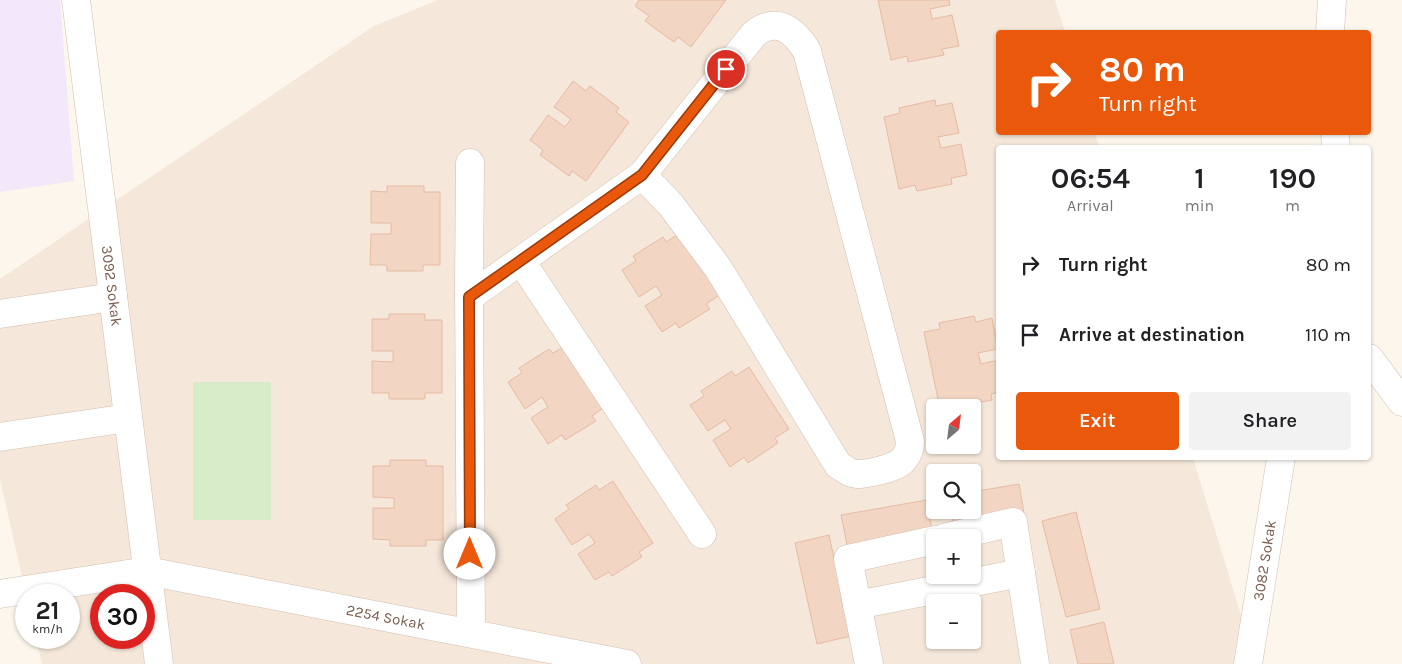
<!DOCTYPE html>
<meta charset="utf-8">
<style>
:root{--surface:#fff;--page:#f2f2f2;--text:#202124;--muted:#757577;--accent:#ea580c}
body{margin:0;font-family:Karla,sans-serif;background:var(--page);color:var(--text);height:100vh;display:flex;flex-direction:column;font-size:19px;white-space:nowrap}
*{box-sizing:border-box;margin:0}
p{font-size:16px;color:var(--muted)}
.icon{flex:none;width:28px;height:28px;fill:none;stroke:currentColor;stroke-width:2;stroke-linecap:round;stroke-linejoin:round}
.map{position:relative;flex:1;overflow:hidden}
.side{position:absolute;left:996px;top:145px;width:375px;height:315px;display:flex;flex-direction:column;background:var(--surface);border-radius:5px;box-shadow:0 1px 4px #0004}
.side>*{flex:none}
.top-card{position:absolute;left:996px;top:30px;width:375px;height:105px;border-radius:5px;box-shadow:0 1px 4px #0004;background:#ea580c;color:#fff;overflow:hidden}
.needle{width:32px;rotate:28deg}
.controls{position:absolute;left:926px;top:399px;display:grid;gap:10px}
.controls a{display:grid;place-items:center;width:55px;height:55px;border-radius:5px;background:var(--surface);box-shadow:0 1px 4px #0004;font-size:25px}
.speed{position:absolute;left:15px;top:584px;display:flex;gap:10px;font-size:25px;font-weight:700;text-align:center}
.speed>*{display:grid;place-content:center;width:65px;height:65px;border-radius:50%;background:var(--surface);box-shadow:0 1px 4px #0004;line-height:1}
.speed small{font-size:12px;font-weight:400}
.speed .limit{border:8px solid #d22;background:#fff;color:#111}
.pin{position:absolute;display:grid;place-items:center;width:42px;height:42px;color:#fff;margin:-21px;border:2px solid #fff;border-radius:50%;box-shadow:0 1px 5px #0007}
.me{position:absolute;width:55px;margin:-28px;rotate:0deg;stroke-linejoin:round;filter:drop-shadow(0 0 4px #0008)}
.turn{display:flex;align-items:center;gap:18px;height:105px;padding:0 20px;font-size:22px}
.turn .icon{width:65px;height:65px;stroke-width:2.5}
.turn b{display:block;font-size:35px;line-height:42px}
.eta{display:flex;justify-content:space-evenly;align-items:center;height:85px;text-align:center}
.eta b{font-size:30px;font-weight:600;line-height:35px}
.cta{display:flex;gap:10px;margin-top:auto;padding:10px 20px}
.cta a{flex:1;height:58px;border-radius:5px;background:var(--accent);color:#fff;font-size:20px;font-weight:600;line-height:58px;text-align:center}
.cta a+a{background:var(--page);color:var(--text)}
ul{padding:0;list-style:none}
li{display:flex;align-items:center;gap:15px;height:70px;padding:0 20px}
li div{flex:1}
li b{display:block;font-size:19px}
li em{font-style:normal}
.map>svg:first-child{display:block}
.residential{fill:#f5e8da;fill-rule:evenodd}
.education{fill:#f3e8fa}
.green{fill:#d8ecc9}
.building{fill:#f3d5c3;stroke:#e6bba3}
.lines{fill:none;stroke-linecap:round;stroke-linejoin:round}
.minor-casing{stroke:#d1beb0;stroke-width:29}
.minor{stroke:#fff;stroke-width:28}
.route-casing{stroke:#983908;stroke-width:12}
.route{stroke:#ea580c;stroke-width:9}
.labels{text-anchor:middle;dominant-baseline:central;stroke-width:4;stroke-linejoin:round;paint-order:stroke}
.street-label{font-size:15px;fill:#7a5c4d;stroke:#fffaf3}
</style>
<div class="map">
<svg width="1402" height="664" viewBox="0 0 1402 664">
<rect width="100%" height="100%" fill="#fdf6ec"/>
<path class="residential" d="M438 0H1055L1065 32H999V132L1095 133 1099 147 999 148V458H1193L1256 664H42L36 638H69V595H26L0 479V279L374 26ZM935 408H972V445H935ZM935 472H972V510H935ZM935 538H972V575H935ZM101 595H144V638H101ZM935 602H972V640H935Z"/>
<polygon class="education" points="0,0 60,0 74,181 0,192"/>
<rect class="green" x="193" y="382" width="78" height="138"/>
<g class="building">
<polygon points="639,0 726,0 691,47 678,37 674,42 645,21 649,16 635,6"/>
<polygon points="878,0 949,0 950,5 930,9 932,19 952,15 959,46 942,49 944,55 908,62 907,56 891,60"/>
<polygon points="573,81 586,91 590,86 619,108 616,112 629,122 586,181 572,171 569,176 540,155 543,150 530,140 548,115 565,127 571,119 554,107"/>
<polygon points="935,100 936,106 952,103 959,133 938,137 941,148 961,144 967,175 951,178 952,184 917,191 915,185 899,189 884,117 900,113 899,108"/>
<polygon points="387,186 424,186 424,192 440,192 440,265 423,265 423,271 387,271 387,265 370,265 371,234 391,234 391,223 371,223 371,191 387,192"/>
<polygon points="680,233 720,295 706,304 710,309 679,328 676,323 662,332 645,306 662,295 656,286 639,297 622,270 636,261 633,256 663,237 666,242"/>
<polygon points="389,314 425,314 425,320 442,320 442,393 425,393 425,399 389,399 389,393 372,393 372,361 393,362 393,351 372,351 372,319 389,319"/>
<polygon points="974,316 976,322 992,318 998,349 978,353 981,364 999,360 999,392 991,394 992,400 956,407 955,401 939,404 924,332 940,329 939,323"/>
<polygon points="567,345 606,406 592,416 596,421 565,440 562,435 548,444 531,418 548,407 542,397 525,409 508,382 522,373 519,368 549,349 553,353"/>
<polygon points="749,367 789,429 775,438 778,443 748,463 744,457 730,467 713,440 731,429 725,420 708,431 690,405 704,396 701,391 732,371 735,376"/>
<polygon points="390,460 426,460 426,466 443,466 443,540 426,540 426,546 390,546 390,540 373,539 373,508 394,508 394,498 373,497 373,466 390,466"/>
<polygon points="613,481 653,543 639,552 642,557 612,576 609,572 595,580 578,554 595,543 589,534 572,545 555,519 569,509 566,505 596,485 599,490"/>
<polygon points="1019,484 1025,519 954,531 951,510 972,510 972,492"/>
<polygon points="927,500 933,535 848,550 841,515"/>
<polygon points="1076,512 1100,609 1066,617 1042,521"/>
<polygon points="829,535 851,636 817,644 795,543"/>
<polygon points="1104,622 1114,664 1078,664 1070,630"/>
</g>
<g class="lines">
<g class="minor-casing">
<g id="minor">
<path id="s1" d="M76 0 159 664"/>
<polyline points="1330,32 1332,0"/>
<polyline points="1335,132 1336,148"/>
<polyline points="470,163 469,285 471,633"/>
<polyline points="521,261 702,534"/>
<path d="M469 297 642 175 754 34C777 16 794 30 807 51L910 441C910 449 908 456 901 462 894 468 860 477 852 473 847 472 843 467 838 465L718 268 671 205 642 175"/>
<polyline points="0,314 113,297"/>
<polyline points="1369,358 1402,402"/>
<polyline points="0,437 128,418"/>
<polyline points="944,538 1013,522 1035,664"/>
<path id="s2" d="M0 594 147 571 627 664"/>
<polyline points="857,605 1021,573"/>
<polyline points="869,664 848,559 935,540"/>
<path id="s3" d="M1248 664 1281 458"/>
</g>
</g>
<use href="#minor" class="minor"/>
</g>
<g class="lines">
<g class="route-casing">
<polyline id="route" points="470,554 469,297 642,175 726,69"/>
</g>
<use href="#route" class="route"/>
</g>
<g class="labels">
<g class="street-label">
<text stroke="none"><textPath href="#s1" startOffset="288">3092 Sokak</textPath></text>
<text stroke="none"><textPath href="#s3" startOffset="105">3082 Sokak</textPath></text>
<text stroke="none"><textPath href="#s2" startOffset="392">2254 Sokak</textPath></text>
</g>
</g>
</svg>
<div class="controls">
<a><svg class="needle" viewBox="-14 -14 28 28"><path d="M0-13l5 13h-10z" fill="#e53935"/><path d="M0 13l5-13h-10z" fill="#757577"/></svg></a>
<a><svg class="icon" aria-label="search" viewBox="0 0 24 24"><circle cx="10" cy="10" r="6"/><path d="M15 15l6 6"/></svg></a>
<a>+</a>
<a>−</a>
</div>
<div class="speed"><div>21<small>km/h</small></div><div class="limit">30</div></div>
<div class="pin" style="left:726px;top:69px;background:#d93025"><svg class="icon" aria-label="arrive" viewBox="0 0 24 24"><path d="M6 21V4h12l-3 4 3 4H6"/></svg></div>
<svg class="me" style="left:470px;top:554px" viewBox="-20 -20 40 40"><circle r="19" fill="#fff"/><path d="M0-13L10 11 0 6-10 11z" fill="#ea580c"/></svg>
<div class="top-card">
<div class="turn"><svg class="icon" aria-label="right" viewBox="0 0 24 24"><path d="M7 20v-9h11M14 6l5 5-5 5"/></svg><div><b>80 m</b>Turn right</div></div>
</div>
<section class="side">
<div class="eta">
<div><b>06:54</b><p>Arrival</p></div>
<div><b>1</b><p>min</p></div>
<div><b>190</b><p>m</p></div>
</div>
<ul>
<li><svg class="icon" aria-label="right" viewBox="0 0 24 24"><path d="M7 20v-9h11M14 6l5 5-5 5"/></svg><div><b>Turn right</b></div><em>80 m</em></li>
<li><svg class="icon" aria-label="arrive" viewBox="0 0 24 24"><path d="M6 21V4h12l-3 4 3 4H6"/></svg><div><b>Arrive at destination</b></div><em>110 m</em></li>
</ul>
<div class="cta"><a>Exit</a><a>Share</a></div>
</section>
</div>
